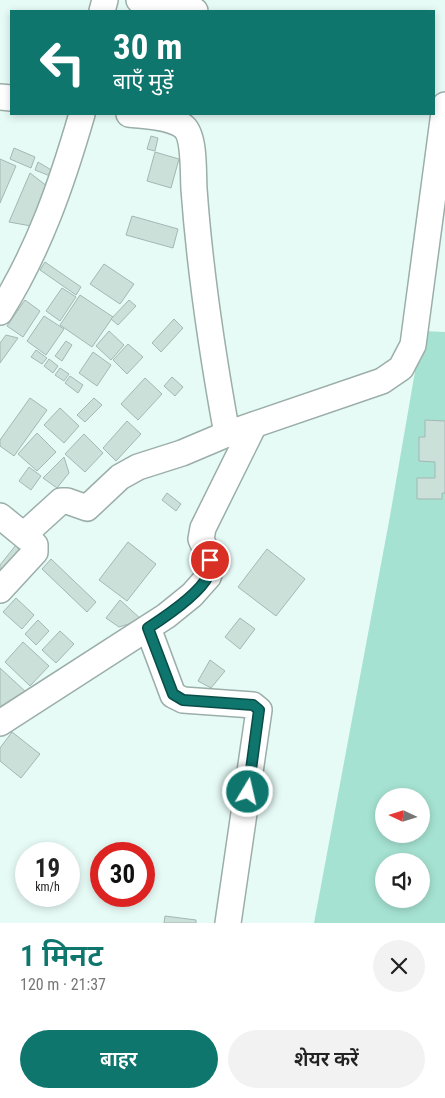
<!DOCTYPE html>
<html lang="hi">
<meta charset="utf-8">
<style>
:root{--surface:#fff;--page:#f2f2f2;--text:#222;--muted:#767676;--accent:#0f766e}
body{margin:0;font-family:"Roboto Condensed","Noto Sans Devanagari",sans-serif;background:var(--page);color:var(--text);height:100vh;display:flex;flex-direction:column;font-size:19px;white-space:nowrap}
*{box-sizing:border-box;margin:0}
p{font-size:16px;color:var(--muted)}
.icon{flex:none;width:28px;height:28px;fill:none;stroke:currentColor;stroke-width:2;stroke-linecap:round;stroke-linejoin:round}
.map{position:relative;height:923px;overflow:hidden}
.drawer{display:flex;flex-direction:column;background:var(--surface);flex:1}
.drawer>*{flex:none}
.banner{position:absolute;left:10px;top:10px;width:425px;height:105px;border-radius:0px;box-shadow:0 2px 8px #0003;background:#0f766e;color:#fff;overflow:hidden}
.needle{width:32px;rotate:274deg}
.tools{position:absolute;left:375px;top:788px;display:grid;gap:10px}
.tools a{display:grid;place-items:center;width:55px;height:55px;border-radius:50%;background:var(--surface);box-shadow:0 2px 8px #0003;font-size:25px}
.speed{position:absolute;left:15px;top:842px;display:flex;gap:10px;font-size:25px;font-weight:700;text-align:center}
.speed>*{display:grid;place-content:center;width:65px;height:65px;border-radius:50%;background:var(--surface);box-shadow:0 2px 8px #0003;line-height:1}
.speed small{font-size:12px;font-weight:400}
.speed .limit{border:8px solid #d22;background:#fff;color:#111}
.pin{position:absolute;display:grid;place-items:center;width:42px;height:42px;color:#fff;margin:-21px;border:2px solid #fff;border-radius:50%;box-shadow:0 1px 5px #0007}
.me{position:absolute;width:55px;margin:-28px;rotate:9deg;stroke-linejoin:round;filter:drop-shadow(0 0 4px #0008)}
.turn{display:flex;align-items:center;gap:18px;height:105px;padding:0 20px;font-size:22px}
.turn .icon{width:65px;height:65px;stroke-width:2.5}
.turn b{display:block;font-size:35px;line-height:42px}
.round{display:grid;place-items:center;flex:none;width:52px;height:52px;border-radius:26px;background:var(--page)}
.headline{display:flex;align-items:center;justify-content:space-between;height:85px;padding:0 20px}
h1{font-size:30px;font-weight:600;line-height:38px;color:var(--accent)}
.cta{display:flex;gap:10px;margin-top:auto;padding:10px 20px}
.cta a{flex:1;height:58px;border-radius:30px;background:var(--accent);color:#fff;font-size:20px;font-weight:600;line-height:58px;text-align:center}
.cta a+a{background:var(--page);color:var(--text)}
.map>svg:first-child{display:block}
.green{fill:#a5e2d2;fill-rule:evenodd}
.building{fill:#cce0da;stroke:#a4b7b2}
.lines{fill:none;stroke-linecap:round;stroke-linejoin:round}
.minor-casing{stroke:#9baea9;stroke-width:28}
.minor{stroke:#fff;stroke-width:25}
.route-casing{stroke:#0a4d48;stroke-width:12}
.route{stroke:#0f766e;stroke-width:9}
</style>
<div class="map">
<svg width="445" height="923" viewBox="0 0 445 923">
<rect width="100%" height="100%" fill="#e7fbf6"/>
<path class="green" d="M422 331 445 332V923H314L390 516ZM384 796H421V834H384ZM384 861H421V899H384Z"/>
<g class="building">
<polygon points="151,136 158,138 155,151 147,149"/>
<polygon points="14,148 35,157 31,168 10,159"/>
<polygon points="155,152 179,159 171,188 147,181"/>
<polygon points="0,159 16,166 0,203"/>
<polygon points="38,162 53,171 50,176 35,170"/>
<polygon points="30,173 52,190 31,226 9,222"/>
<polygon points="132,216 178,229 173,248 126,235"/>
<polygon points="45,262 81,287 76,295 40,270"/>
<polygon points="104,264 134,284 120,304 90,284"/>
<polygon points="62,288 76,297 60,321 46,311"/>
<polygon points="80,295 113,317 92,347 60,325"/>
<polygon points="25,300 40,311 23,337 7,326"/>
<polygon points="129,300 136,306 118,325 111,319"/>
<polygon points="44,316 64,329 46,355 27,341"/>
<polygon points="174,319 183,328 161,352 152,343"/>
<polygon points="109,331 124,345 111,360 96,346"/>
<polygon points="6,335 18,338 0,363 0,343"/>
<polygon points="66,341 72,345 62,361 55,356"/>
<polygon points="128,344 143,357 127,374 113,360"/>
<polygon points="36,350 47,358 42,364 31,357"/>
<polygon points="93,352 111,365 97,386 79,373"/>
<polygon points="49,359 58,366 53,373 44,366"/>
<polygon points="60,368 69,374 64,381 55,375"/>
<polygon points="70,376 83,385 78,393 65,383"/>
<polygon points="172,377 183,387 175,396 164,386"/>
<polygon points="145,378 162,394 138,420 121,404"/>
<polygon points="30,398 47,410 14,456 0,446 0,440"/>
<polygon points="94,398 102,405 85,422 77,415"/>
<polygon points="60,408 79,426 64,443 44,425"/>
<polygon points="425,420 445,421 445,493 442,493 442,499 417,499 417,478 435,478 435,462 419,461 419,437 425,437"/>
<polygon points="127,421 141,434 116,461 103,448"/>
<polygon points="37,433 56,452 37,471 18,454"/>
<polygon points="84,434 103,453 85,472 65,454"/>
<polygon points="64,457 69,473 57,488 43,478"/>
<polygon points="29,467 41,476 31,490 19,481"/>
<polygon points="167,493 181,504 176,511 162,500"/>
<polygon points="128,542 156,564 127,601 99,580"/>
<polygon points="16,545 22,555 0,574 0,565"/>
<polygon points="267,549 305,579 276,616 238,587"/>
<polygon points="51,559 96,602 87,612 42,569"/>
<polygon points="16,598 34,615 22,629 3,612"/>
<polygon points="120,600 142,620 119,627 106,618"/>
<polygon points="240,618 255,629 240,649 225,637"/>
<polygon points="38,620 49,631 36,645 25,634"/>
<polygon points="60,631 74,644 56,663 42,650"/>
<polygon points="23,642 49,666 30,686 5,662"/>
<polygon points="210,660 225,671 211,688 198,681"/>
<polygon points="0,668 27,693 0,710"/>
<polygon points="12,732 40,754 21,778 0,761 0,748"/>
<polygon points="165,916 196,920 196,923 164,923"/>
</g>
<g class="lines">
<g class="minor-casing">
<g id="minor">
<polyline points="139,0 195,11"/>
<polyline points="102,11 105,0"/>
<polyline points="0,97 11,98"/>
<path d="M129 114C145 116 171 116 184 127 195 137 193 174 194 189 200 272 212 352 227 434"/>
<path d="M0 312C39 250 62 183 82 114"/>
<polyline points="0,516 27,538"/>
<polyline points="0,590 35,552 35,545 26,535 28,531 61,501 67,501 87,508 120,477 138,467 182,453 227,434 382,381 401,368 413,345 445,105"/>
<polyline points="148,628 173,695 183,700 253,705 259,710 228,923"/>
<polyline points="0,723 166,616 192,595 208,577 211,569 210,560 201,539 203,528 254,425"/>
</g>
</g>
<use href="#minor" class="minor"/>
</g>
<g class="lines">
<g class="route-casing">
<path id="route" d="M210 560C210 566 211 571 208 576 199 594 165 617 148 628L173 694 183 700 253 705 259 710 248 792"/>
</g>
<use href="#route" class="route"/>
</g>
</svg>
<div class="tools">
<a><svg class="needle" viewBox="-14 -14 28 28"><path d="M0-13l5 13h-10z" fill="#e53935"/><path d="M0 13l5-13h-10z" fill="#767676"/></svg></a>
<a><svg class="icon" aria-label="sound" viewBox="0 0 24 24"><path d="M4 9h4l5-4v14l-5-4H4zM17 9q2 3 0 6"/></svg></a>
</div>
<div class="speed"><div>19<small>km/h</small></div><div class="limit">30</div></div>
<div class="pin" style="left:210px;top:560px;background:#d93025"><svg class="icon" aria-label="arrive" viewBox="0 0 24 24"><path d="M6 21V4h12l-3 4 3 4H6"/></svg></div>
<svg class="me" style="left:248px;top:792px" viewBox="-20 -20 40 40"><circle r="17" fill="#0f766e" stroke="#fff" stroke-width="3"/><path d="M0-11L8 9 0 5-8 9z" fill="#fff"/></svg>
<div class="banner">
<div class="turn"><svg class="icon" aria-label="left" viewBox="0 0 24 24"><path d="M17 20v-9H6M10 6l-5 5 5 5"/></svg><div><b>30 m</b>बाएँ मुड़ें</div></div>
</div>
</div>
<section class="drawer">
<div class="headline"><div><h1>1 मिनट</h1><p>120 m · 21:37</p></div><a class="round"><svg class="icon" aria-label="close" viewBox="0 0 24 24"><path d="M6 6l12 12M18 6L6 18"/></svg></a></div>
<div class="cta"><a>बाहर</a><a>शेयर करें</a></div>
</section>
